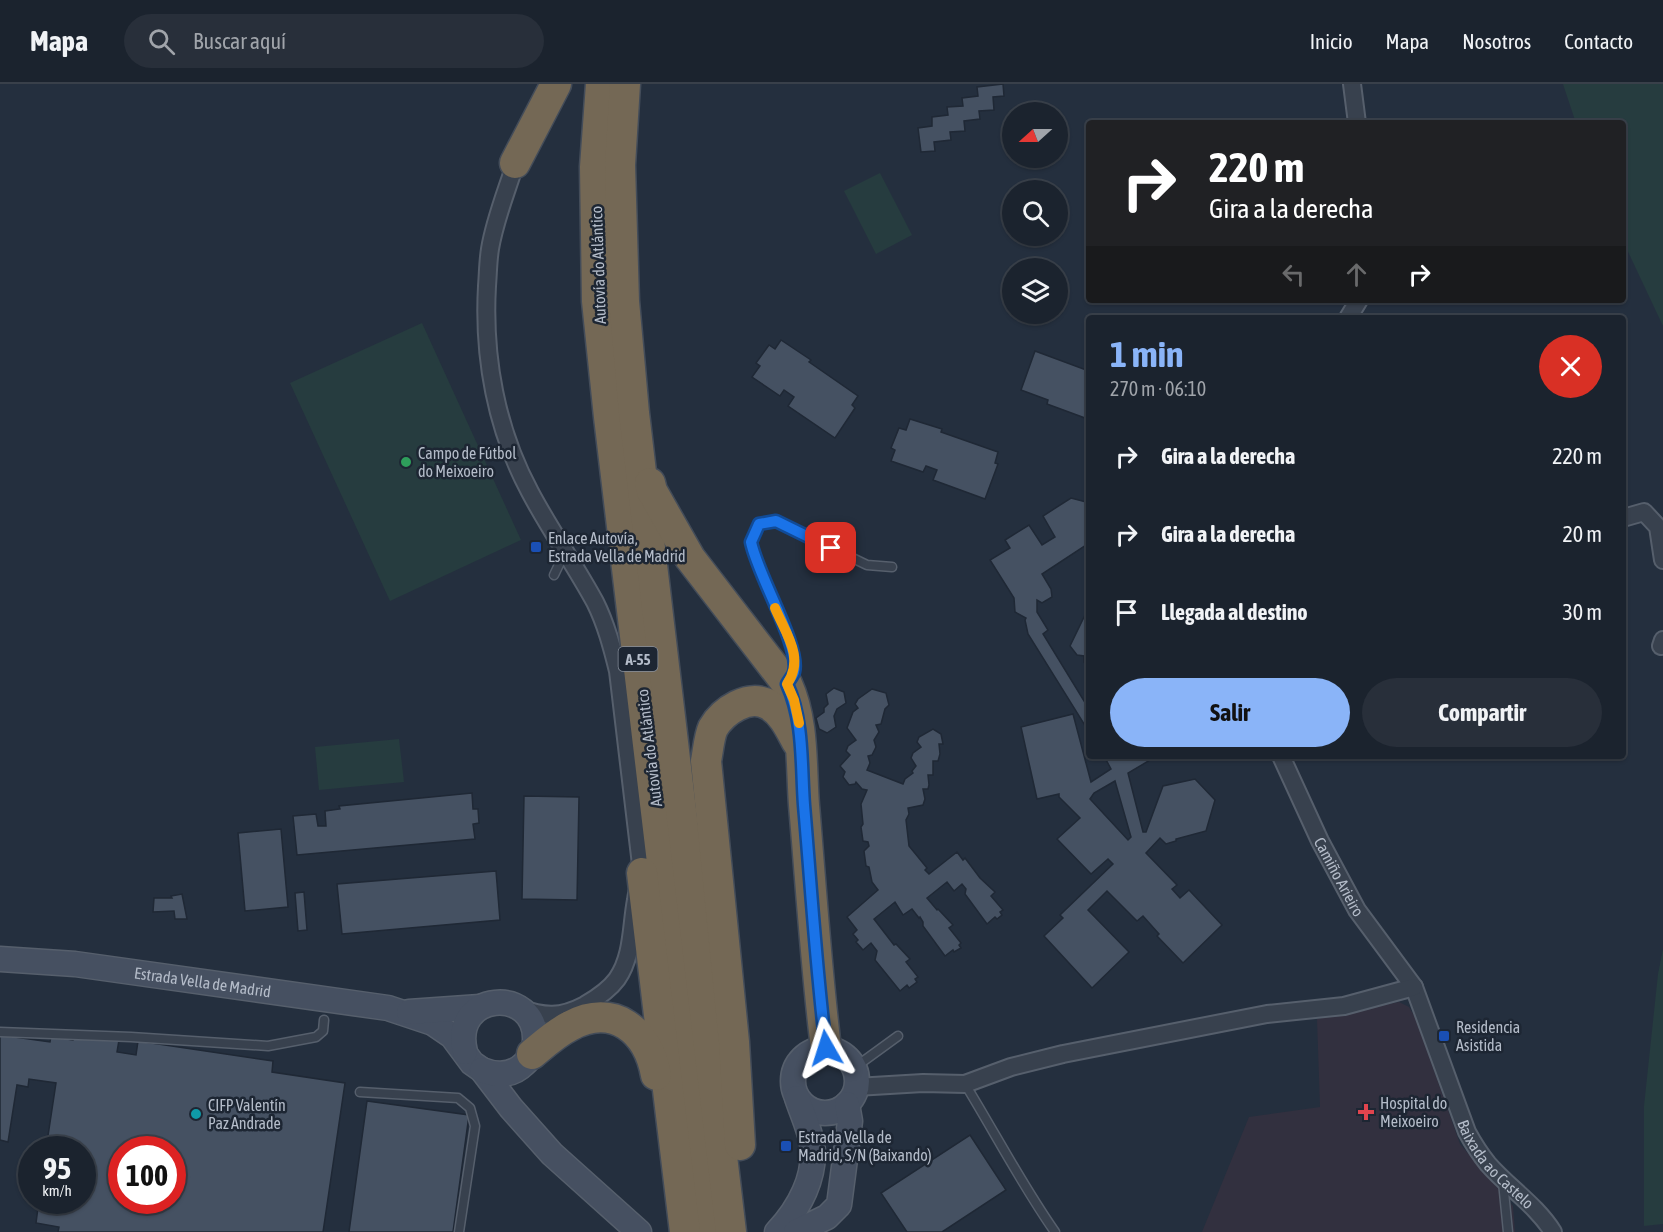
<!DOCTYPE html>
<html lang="es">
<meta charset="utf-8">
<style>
:root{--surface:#1b232e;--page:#282f3a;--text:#f1f3f6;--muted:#a0a4aa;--line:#39404a;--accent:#8ab4f8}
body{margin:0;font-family:"Asap Condensed",sans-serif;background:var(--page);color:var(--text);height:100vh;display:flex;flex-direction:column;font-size:22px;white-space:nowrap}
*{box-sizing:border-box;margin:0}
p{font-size:20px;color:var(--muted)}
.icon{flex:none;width:33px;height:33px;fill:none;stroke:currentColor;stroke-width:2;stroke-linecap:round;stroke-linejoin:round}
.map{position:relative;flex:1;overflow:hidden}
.panel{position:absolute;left:1086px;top:231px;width:540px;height:444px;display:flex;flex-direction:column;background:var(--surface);border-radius:6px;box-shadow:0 2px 4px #0004,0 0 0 2px var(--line)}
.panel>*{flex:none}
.banner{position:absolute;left:1086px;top:36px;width:540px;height:183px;border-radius:6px;box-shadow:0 2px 4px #0004,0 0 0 2px var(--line);background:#202124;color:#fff;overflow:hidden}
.needle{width:39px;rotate:249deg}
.controls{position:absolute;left:1002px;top:18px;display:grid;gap:12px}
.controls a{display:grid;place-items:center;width:66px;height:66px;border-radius:50%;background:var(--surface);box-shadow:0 2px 4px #0004,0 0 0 2px var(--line);font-size:30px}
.speed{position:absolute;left:18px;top:1052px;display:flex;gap:12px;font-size:30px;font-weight:700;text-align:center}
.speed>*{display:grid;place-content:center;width:78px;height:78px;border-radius:50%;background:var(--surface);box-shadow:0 2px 4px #0004,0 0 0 2px var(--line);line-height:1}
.speed small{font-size:15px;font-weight:400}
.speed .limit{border:9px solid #d22;background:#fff;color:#111}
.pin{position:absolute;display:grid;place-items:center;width:51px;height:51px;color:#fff;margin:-26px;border-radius:12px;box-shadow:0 3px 9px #0006}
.me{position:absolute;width:66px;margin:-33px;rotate:354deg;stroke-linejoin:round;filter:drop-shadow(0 0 4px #0008)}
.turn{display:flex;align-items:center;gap:21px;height:126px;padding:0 24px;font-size:27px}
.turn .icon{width:78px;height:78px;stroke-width:2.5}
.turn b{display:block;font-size:42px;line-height:51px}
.lanes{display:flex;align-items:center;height:57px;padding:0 24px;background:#0003;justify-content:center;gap:30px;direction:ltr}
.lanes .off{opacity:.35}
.round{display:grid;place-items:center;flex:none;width:63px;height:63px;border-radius:32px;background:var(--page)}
.headline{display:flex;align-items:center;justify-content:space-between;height:102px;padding:0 24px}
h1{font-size:36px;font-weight:700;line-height:45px;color:var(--accent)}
.action{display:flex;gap:12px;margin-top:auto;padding:12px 24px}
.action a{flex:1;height:69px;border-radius:36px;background:var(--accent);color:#111;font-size:24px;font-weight:700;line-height:69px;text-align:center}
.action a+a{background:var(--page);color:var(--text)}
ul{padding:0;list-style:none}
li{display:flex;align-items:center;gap:18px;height:78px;padding:0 24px}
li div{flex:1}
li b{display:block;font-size:22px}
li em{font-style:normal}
header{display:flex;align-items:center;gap:36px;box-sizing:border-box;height:84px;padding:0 30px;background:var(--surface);border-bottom:2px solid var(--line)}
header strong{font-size:28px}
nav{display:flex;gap:33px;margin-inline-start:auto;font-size:21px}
.search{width:420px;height:54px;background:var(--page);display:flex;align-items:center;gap:15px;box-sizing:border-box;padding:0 21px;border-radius:33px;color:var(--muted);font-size:22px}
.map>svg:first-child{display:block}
.medical{fill:#32303f}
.green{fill:#263c3f}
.building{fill:#455162;stroke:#1f2835;stroke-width:1.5;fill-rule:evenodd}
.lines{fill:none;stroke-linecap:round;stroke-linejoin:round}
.service-casing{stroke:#565f6c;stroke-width:11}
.minor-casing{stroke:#565f6c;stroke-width:20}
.secondary-casing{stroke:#565f6c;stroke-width:27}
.motorway-casing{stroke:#434c59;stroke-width:33}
.service{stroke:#38414e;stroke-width:8}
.minor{stroke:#38414e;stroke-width:16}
.secondary{stroke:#465061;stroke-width:24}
.motorway{stroke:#746855;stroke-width:30}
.route-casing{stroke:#114b97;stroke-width:15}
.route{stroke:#1a73e8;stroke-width:10}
.slow{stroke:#f59e0b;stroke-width:10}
.leisure-dot{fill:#2e9e5b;stroke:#1d2633;stroke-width:2}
.transit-dot{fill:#1a4fb4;stroke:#1d2633;stroke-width:2}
.health-dot{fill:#e0444e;stroke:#1d2633;stroke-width:2}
.culture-dot{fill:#0f9aa8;stroke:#1d2633;stroke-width:2}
.labels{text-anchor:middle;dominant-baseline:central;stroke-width:5;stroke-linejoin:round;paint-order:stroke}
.shield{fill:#1d2633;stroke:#878f9c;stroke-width:1.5}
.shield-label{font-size:15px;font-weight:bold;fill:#b4bcc9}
.street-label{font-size:16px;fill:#b4bcc9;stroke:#1d2633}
.poi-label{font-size:16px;fill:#b4bcc9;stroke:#1d2633;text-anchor:start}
</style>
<header>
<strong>Mapa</strong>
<div class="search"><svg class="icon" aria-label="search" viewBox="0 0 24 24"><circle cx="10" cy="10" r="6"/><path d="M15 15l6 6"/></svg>Buscar aquí</div>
<nav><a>Inicio</a><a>Mapa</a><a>Nosotros</a><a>Contacto</a></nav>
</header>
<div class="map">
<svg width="1663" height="1148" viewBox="0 0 1663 1148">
<rect width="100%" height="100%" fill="#242f3e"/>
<polygon class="medical" points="1399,918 1409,923 1415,933 1460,1060 1513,1122 1515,1148 1202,1148 1249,1033 1320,1023 1317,935"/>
<g class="green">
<polygon points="1563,0 1663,0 1663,242 1623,157 1623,39 1576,39"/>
<polygon points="880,89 912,151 876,170 844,107"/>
<polygon points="422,239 521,456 390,517 290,299"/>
<polygon points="399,655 404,698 319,706 315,663"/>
<polygon points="1663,865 1663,1140 1644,1142 1644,1022 1658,890"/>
</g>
<g class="building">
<polygon points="1003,0 1004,12 993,13 994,26 979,27 980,35 964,37 965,47 950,48 951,56 934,58 935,67 921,68 918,44 932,42 932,33 948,31 947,23 963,22 962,14 978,12 977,3"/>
<polygon points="781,256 811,276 809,278 858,312 852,321 855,324 835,354 788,322 794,313 784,306 780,312 752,293 760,282 756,279 769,261 775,265"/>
<polygon points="1035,267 1089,287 1089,330 1087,329 1085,334 1047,320 1048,316 1021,306"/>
<polygon points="910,335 942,345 941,348 998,368 995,379 998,380 985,415 933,396 937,386 926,382 923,388 891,377 895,366 891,364 899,344 906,346"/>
<polygon points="1071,414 1086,418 1089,417 1089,462 1086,461 1042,490 1051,505 1052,513 1042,519 1037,516 1037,528 1048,546 1043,550 1089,625 1089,648 1028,550 1025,536 1026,534 1015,528 1014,514 990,476 1010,464 1005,456 1029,441 1042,461 1055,453 1043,432"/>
<polygon points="1089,527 1089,583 1086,582 1084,578 1084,572 1077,571 1070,562 1086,529"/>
<polygon points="834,604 844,608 846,619 837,625 834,632 836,643 827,649 819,645 816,634 824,628 824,624 828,620 826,610"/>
<polygon points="872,605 886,609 889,621 885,625 881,640 876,641 879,648 874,656 876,663 872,671 868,672 870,679 867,686 903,700 905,695 913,689 912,687 916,682 911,674 913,669 921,663 917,658 919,653 933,645 941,650 943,660 939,660 940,670 938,677 933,677 933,691 928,691 929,701 928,705 923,705 925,715 923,721 908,724 909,730 906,736 909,762 927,784 925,786 929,790 957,768 963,776 965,774 980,794 995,808 991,812 1003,826 1000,828 1002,831 997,835 995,833 987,840 965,810 966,805 962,800 954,807 947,798 927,814 937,826 938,825 953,841 949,844 961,859 959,861 961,864 954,868 953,866 945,872 923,842 923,838 920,833 919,834 912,825 903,831 895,818 874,835 894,861 896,860 910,875 906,878 918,893 915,895 917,898 909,904 907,901 900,907 875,876 877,867 871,859 863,866 856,858 858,856 853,850 857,846 847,833 878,806 872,798 869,783 866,782 864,767 869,762 868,758 863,757 861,743 863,740 861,720 867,706 862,705 856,698 855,700 849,701 843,693 845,688 840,682 850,671 846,667 848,662 856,656 847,644 853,628 858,624 855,620 858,615"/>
<path d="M1073 630 1091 698 1111 685 1104 672H1157L1128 689 1143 748H1146L1163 702 1195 695 1215 716 1206 747 1176 755V757L1166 760 1160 754 1146 769 1177 801 1172 805 1180 814 1189 806 1222 841 1183 879 1157 852 1159 850 1143 832 1137 837 1107 807 1088 826 1129 868 1092 904 1044 852 1063 834 1060 831 1113 780 1108 775 1091 790 1057 755 1080 734 1059 713V710L1037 715 1021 643ZM1115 697 1131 753 1128 756 1090 715 1094 709Z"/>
<polygon points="472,709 473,725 478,725 479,739 473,740 475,755 297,771 293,732 316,730 318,742 326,742 325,727 340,725 339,722"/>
<polygon points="524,712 579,713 577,816 522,815"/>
<polygon points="281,745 288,823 245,827 238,749"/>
<polygon points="496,787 500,836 342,850 337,800"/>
<polygon points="304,808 307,846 298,847 295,809"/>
<polygon points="182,810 187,835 175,835 174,827 153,828 154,814 172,814 171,812"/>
<path d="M74 949 119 956 117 968 136 971 138 957 273 977 272 988 345 999 323 1148H58L59 1143 36 1139 39 1116H82V1065H46L56 999 29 995 28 1003 17 1001 8 1058 0 1056V951L50 958 51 952 73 956ZM122 1065H172V1116H122Z"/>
<polygon points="367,1017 469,1031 453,1148 349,1148"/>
<polygon points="970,1051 1006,1106 942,1148 907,1148 881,1109"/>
</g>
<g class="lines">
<g class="service-casing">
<g id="service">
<polyline points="554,491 565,468"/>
<polyline points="790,594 794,589 794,567 753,469 751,458 759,440 768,437 776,437 867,481 892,483"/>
<polyline points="0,948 131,953 268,962 316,953 323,947 324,936"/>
<polyline points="854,984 898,952"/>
<path d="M965 1000C995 1049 1022 1101 1055 1148"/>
<polyline points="360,1008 458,1014 470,1024 475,1042 459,1148"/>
<polyline points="1503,1098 1508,1148"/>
</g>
</g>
<g class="minor-casing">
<g id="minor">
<polyline points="1352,0 1357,39"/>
<path d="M517 74C508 104 495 134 490 165 488 177 488 190 487 202 483 273 496 345 530 408 550 446 575 481 595 518 606 540 612 563 618 587L642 789C640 798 637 807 636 816 631 842 633 872 617 895 609 906 597 914 585 921 560 934 545 933 519 924"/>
<polyline points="1348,234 1359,216"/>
<polyline points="1623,434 1644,428 1658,443 1663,476"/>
<polyline points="1661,562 1663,556"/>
<path id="s1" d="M1281 672 1320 757 1357 826 1414 903 1467 1048C1473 1059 1480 1070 1488 1080 1509 1104 1536 1121 1553 1148"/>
<polyline points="856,1003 923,999 965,1000 1011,983 1063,970 1267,930 1344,922 1414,903"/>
</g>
</g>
<g class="secondary-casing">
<g id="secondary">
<path id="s2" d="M0 875 75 880 388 924 433 939 452 952 472 979 482 986 511 1024 552 1070 639 1148"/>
<polyline points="409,928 480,923"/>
<circle cx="825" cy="997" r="32"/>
<path d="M465 968C450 907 537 902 535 956 535 965 531 974 524 980 512 992 497 992 482 986"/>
<path d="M777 1148C799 1125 817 1092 812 1059 809 1044 802 1029 797 1014"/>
<polyline points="796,1148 827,1133 839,1121 850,1037 847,1020"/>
</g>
</g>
<g class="motorway-casing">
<g id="motorway">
<polyline points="601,0 595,83 597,217 609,333 706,1148"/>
<polyline points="625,0 620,81 624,217 634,329 731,1148"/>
<polyline points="515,79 556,0"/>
<path d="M650 399 652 407 690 474 787 600C804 637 801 681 804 721 811 802 816 884 826 964"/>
<polyline points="642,789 685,1148"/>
<path d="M532 970C544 960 556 949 570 942 614 918 648 947 656 991"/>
<path d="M740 1061 734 958 706 677C708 667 709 653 713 644 723 627 749 609 769 621 783 629 790 645 797 658"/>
</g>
</g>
<use href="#service" class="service"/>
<use href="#minor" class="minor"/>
<use href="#secondary" class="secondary"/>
<use href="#motorway" class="motorway"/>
</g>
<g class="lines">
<g class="route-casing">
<path id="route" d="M826 964C816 884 811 802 804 721 801 681 804 637 787 600 789 596 793 592 794 588 801 563 757 490 751 458L759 440 776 437 831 464"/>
</g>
<use href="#route" class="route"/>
<path class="slow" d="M775 524C786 550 805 574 787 600L794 616 799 639"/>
</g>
<circle class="leisure-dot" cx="406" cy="378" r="6"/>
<g class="transit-dot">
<rect x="530" y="457" width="12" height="12" rx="3"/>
<rect x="1438" y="946" width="12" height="12" rx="3"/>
<rect x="780" y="1056" width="12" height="12" rx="3"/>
</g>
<path class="health-dot" d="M1363 1019h6v6h6v6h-6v6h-6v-6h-6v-6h6z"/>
<circle class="culture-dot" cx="196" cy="1030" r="6"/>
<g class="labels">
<rect class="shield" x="618.5" y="563" width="39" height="24" rx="4.5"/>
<g class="shield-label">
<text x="638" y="575">A-55</text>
</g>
<g class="street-label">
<text transform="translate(598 181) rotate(-92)">Autovía do Atlántico</text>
<text transform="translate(649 664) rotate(-97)">Autovía do Atlántico</text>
<text stroke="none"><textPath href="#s1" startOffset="134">Camiño Arieiro</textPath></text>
<text stroke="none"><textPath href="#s2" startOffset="204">Estrada Vella de Madrid</textPath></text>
<text stroke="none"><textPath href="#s1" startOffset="465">Baixada ao Castelo</textPath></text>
</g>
<g class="poi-label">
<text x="418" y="369">Campo de Fútbol<tspan x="418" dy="18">do Meixoeiro</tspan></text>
<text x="548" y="454">Enlace Autovía,<tspan x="548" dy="18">Estrada Vella de Madrid</tspan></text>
<text x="1456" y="943">Residencia<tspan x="1456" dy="18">Asistida</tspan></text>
<text x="1380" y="1019">Hospital do<tspan x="1380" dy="18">Meixoeiro</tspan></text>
<text x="208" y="1021">CIFP Valentín<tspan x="208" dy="18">Paz Andrade</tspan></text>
<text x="798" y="1053">Estrada Vella de<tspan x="798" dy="18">Madrid, S/N (Baixando)</tspan></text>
</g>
</g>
</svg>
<div class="controls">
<a><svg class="needle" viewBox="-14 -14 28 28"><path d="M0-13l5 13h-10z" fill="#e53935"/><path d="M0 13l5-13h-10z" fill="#a0a4aa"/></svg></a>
<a><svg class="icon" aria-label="search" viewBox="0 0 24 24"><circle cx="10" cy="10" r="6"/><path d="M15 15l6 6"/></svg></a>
<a><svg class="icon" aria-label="layers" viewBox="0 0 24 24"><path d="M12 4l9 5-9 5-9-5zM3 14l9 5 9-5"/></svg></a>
</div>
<div class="speed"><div>95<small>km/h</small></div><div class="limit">100</div></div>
<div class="pin" style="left:831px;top:464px;background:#d93025"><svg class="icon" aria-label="arrive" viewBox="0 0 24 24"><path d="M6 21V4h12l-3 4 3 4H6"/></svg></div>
<svg class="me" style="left:826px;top:964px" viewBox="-20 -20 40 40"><path d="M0-17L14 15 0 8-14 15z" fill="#1a73e8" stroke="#fff" stroke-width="4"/></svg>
<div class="banner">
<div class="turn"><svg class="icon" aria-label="right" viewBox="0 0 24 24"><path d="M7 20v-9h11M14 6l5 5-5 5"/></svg><div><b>220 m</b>Gira a la derecha</div></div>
<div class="lanes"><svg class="icon off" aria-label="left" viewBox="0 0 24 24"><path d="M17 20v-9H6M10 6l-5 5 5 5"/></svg><svg class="icon off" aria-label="ahead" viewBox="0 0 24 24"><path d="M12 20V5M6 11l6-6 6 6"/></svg><svg class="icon" aria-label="right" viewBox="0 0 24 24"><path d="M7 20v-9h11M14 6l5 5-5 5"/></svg></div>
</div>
<section class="panel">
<div class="headline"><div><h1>1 min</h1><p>270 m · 06:10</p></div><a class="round" style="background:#d93025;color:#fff"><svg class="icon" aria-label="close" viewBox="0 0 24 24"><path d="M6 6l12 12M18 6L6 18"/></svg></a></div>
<ul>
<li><svg class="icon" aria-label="right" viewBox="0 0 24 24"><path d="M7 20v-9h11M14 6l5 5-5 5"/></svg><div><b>Gira a la derecha</b></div><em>220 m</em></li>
<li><svg class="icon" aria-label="right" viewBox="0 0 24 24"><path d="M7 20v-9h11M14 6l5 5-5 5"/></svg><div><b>Gira a la derecha</b></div><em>20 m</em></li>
<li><svg class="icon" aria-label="arrive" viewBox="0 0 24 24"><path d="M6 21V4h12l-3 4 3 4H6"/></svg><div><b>Llegada al destino</b></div><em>30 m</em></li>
</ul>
<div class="action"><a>Salir</a><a>Compartir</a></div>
</section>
</div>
